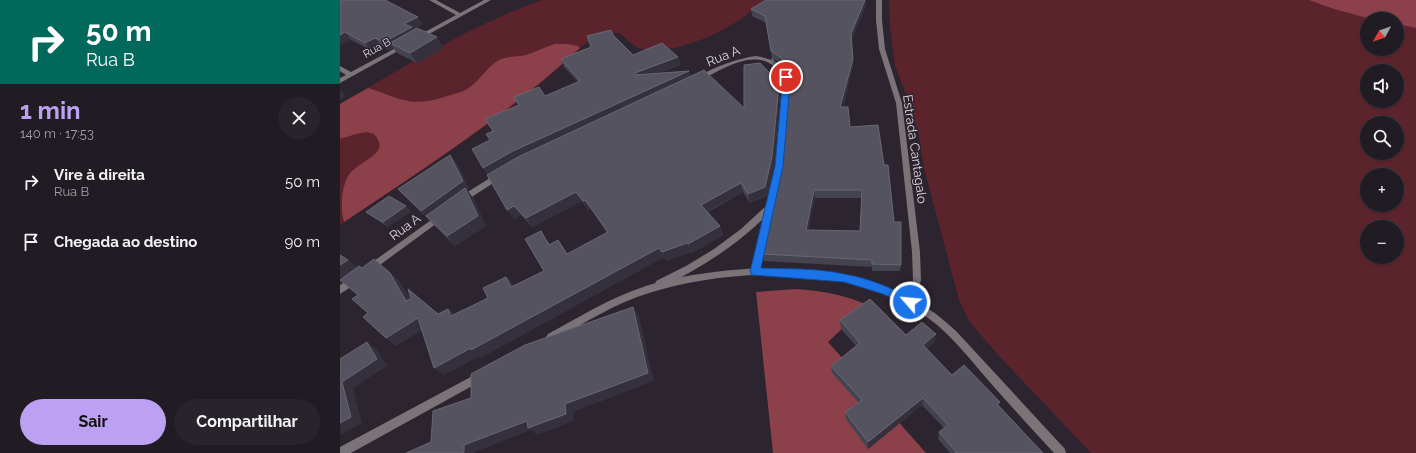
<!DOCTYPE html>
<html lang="pt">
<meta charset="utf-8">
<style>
:root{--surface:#211b23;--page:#29242b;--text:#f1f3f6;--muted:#a2a1a6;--line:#3e3941;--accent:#bca0f2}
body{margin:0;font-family:Raleway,sans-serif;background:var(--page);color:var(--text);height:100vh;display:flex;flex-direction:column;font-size:15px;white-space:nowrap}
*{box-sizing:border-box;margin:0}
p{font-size:13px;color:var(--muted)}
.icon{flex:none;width:22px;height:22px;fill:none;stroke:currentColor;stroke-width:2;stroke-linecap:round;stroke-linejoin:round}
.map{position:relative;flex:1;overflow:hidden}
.sheet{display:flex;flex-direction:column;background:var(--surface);width:340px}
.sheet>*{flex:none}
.top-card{background:#00695c;color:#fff;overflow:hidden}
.needle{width:26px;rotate:230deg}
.controls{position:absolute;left:1020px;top:12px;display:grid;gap:8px}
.controls a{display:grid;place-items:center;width:44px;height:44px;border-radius:50%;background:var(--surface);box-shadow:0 1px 3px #0004,0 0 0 1px var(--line);font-size:20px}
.pin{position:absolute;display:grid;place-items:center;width:34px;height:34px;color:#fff;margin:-17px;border:2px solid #fff;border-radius:50%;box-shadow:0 1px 4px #0007}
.me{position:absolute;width:44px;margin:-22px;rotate:297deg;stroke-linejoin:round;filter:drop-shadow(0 0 3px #0008)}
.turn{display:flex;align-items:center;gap:14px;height:84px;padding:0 20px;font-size:18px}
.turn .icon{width:52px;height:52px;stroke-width:2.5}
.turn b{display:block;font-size:28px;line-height:34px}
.round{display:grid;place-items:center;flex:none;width:42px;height:42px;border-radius:21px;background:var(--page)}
.overview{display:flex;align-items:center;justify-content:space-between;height:68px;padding:0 20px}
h1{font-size:24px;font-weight:700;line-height:30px;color:var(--accent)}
.action{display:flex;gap:8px;margin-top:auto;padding:8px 20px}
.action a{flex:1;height:46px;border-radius:24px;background:var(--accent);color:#111;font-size:16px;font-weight:700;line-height:46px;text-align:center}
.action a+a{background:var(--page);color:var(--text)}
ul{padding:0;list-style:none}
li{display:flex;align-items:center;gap:12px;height:60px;padding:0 20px}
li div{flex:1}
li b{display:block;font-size:15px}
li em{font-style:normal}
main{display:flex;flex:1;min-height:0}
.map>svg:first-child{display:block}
.green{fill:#5b232b;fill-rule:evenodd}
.forest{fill:#8b404a}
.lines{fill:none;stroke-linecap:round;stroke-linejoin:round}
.minor{fill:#7a7377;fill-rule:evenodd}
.tertiary{fill:#7a7377;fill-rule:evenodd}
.wall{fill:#444350;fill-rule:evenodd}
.shaded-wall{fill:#34303c}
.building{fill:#55535f;stroke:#6a6773;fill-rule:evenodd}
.route{fill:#1a73e8;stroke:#114b97}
.labels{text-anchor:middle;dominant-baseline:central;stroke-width:3;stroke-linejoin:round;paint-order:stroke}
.far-street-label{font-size:11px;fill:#dbd6dd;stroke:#2c242f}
.street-label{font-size:13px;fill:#dbd6dd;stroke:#2c242f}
</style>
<main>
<section class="sheet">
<div class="top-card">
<div class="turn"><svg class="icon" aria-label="right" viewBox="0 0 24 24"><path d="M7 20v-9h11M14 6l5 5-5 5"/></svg><div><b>50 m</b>Rua B</div></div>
</div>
<div class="overview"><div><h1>1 min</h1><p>140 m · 17:53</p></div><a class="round"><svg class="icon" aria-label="close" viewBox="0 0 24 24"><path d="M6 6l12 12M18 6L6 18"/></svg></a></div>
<ul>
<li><svg class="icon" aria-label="right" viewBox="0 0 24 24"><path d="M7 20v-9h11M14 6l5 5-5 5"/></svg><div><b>Vire à direita</b><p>Rua B</p></div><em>50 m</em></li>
<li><svg class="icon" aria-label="arrive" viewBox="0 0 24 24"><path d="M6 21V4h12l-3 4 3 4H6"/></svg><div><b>Chegada ao destino</b></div><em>90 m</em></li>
</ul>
<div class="action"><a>Sair</a><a>Compartilhar</a></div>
</section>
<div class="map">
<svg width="1076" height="453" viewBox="0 0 1076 453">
<rect width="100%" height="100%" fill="#2c242f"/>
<g class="green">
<path d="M202 0H426C400 22 374 37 342 46 330 49 319 52 306 50 281 46 288 21 253 39 244 43 237 51 229 58 216 70 203 82 188 94 128 141 64 182 0 225V104C65 66 131 25 202 0Z"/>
<path d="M549 0H1076V453H751L658 355 629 321 619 300 584 168 578 132 569 102 555 66 550 27ZM1027 19H1057V49H1027ZM1027 71H1057V101H1027ZM1027 123H1057V153H1027ZM1027 175H1057V205H1027ZM1027 227H1057V257H1027Z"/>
</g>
<g class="forest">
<polygon points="969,0 1076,0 1076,28 1057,24 1057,19 1031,19 994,9"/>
<path d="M215 44H227L238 46 240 48C167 115 85 168 4 222 0 208 1 182 12 171 20 164 30 159 37 152 42 145 39 140 34 134L27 132 16 134 0 139V104L28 88C60 98 69 108 104 97 113 94 122 93 130 87 141 79 147 67 159 60 167 56 177 57 186 55 195 52 205 47 215 44Z"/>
<path d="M456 289C481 291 504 294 527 305L488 342 586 453H433L416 292Z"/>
</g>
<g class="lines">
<g class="minor">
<polygon points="89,0 96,0 120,13 144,0 151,0 80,39 76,39 76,37 116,15"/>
<polygon points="536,0 542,0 542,20 545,49 562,103 580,252 581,280 574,302 573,305 570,306 567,305 566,302 573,280 572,252 556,103 539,49 536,20"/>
<polygon points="65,43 67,44 67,46 0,83 0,78 6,75 0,71 0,66 11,72"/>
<path d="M416 56C434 59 439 63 449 77L443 166 419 272 418 274 415 276 412 274 411 272 423 219C394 247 359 269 322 287L319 288 316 287 315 284 316 281 346 266 374 249 401 229 426 206 435 166 443 77C440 74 438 70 435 67 414 48 381 70 361 80H357L356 79C369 68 399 58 416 56Z"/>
<polygon points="158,173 162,176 161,178 124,202 118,202 117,200 118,198"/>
<polygon points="101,213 104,214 105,216 104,218 33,270 30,271 27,270 26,268 27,266"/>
<polygon points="14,276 17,277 18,280 17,283 0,294 0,285"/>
</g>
<g class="tertiary">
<path d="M418 268C491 269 561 278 616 331L725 449 726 453H714C691 428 669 404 647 379 631 360 615 340 596 324 522 263 395 266 309 293 275 303 245 323 214 340L211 341 208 340 206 337 208 334C236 319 263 302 292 291 333 275 376 271 418 268Z"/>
<polygon points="140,372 143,374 145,377 143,380 11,453 0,453 0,447"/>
</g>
</g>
<g class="wall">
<polygon points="0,0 83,24 73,29 74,30 104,48 77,63 57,53 53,48 49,50 40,45 31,50 11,40 0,45"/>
<path d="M426 0H526V5L511 41 513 66 503 107 510 127 554 222 561 265 560 271H532V267L424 261 422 254 425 240V237L438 187 443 159 449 79 444 66 432 58 426 23 412 16 411 9ZM475 198H522L520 231 468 230Z"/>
<polygon points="273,35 293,55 338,57 341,65 319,73 351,76 404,108 440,74 441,83 434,166 427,196 410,203 403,192 368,212 380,226 383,235 352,253 351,252 326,261 324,257 140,358 139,356 103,375 81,330 56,346 46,338 28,313 18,295 8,260 17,267 22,268 34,259 59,281 70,299 98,314 108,309 114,314 148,298 166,277 174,286 204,271 207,240 210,244 227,254 267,233 251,209 248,210 242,201 192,227 181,215 174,219 148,175 143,168 150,140 153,131 178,105 174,97 205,96 238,82 224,67 221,59 251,47"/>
<polygon points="117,163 129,189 127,190 133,198 146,226 115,246 58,189"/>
<polygon points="71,211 48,227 32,217 26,212"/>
<polygon points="500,320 595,342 586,349 612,375 660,402 658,406 703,453 610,453 598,439 599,432 604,428 582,405 528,449 506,419 505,412 518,402 492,373 491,366 516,346 501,329"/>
</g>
<g class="shaded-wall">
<polygon points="525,0 526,0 526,5 511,42 511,34"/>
<polygon points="78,17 83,24 73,29 77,35 50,43 53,48 49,50 44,42 64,24"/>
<polygon points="5,32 11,40 0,45 0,35"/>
<polygon points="97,37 104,48 77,63 70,53"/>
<polygon points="35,38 40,45 31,50 25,43"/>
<polygon points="338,57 341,65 298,81 295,73"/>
<polygon points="513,59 513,66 501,115 500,107"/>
<polygon points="349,71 352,79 149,176 143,168 171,152"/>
<polygon points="440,74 441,83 434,166 427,196 410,203 408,194"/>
<polygon points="0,89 6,96 0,100"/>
<polygon points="110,155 117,163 129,189 127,190 133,198 146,226 115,246 107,236 126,191 88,219 81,211"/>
<polygon points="401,183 403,192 364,213 361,205"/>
<polygon points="474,190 475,198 467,237 466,230"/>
<polygon points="236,192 242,201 192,227 186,218"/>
<polygon points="245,200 251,209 248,210 243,201"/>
<polygon points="66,206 71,211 48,227 43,222"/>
<polygon points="174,206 181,215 174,219 167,210"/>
<polygon points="380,226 383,235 352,253 348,244"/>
<polygon points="347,243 351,252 326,261 322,252"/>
<polygon points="319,248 324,257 140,358 139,356 103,375 94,368"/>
<polygon points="8,260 19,269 0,279 0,265"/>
<polygon points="50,273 59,281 76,310 66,301"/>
<polygon points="166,277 174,285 178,295 171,287"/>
<polygon points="293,307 299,316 314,381 233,412 234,421 197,435 191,430 135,452 135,453 122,453 124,445 225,404"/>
<polygon points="108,309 117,317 111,316"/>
<polygon points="78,318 87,326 56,346 46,338"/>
<polygon points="596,334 595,342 582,353 583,345"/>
<polygon points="27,342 37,349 47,366 13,388 22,423 0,435 2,382"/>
<polygon points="583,398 582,405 528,449 528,442"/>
</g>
<g class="building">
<polygon points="0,0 45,0 78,17 64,24 72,27 44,42 35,38 25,43 5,32 0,35"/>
<path d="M426 0H525L511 34 513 59 500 107H508L510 127 538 125 544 165H548L554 222H561V265L532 264V260L422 254 426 238 425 237 439 183 437 184 443 159 449 75 443 59 431 51 425 16 411 9ZM474 190H522L520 231 466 230Z"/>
<polygon points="77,28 97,37 70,53 50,43"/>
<polygon points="271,30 273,35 293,55 322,43 338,57 295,73 295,75 349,71 171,152 143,168 132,149 150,140 146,134 153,131 145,119 179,105 174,97 199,87 205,96 240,81 221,59 251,47 247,36"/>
<polygon points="432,58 437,66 440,74 432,157 425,187 408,194 401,183 361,205 380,226 348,244 347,243 322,252 319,248 131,350 131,348 94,368 78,318 46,338 23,317 28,313 12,299 18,295 0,280 19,266 22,268 34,259 50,273 66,301 71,299 68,289 98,314 108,309 111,316 148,298 143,288 166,277 171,287 204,271 185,239 201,231 209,245 218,240 227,254 268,232 245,200 243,201 236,192 186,218 174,206 167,210 147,175 178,157 364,70 404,108 404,65 420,63 435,78"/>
<polygon points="110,155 123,181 81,211 58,189"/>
<polygon points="125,188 138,216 107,236 86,216"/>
<polygon points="49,196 66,206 43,222 26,212"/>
<polygon points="0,255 8,260 0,265"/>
<polygon points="530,299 566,335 582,322 596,334 583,345 612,375 624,365 660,402 657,404 703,453 615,453 616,452 599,432 608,425 583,398 528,442 505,412 522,400 491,366 520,343 500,320"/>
<polygon points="293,307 308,373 225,404 226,414 188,428 187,421 124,445 124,452 122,453 66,453 91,442 93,411 131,398 131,374 185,345"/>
<polygon points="27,342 37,359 2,382 11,417 0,423 0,359"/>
</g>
<path class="route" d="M443 75H448L450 83 443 166 421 268C448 269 477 268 504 274 528 278 552 288 573 299L575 302 573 305 570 307 543 294 504 282 412 275 410 272 435 166Z"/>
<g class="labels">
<g class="far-street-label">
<text transform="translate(37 48) rotate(-29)">Rua B</text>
</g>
<g class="street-label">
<text transform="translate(383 56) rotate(-22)">Rua A</text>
<text transform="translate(575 149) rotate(82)">Estrada Cantagalo</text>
<text transform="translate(65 227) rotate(-37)">Rua A</text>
</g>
</g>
</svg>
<div class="controls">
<a><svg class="needle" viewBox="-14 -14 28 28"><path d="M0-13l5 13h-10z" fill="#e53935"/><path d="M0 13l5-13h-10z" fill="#a2a1a6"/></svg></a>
<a><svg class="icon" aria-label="sound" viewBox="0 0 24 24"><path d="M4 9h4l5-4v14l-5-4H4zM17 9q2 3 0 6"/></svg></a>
<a><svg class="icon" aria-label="search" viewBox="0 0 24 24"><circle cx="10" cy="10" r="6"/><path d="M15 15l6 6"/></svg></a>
<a>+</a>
<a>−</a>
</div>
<div class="pin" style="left:446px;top:77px;background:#d93025"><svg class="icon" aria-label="arrive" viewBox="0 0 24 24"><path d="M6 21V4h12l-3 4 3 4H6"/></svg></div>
<svg class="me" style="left:570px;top:302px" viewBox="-20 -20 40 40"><circle r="17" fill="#1a73e8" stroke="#fff" stroke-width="3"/><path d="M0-11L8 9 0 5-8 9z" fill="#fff"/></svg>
</div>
</main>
